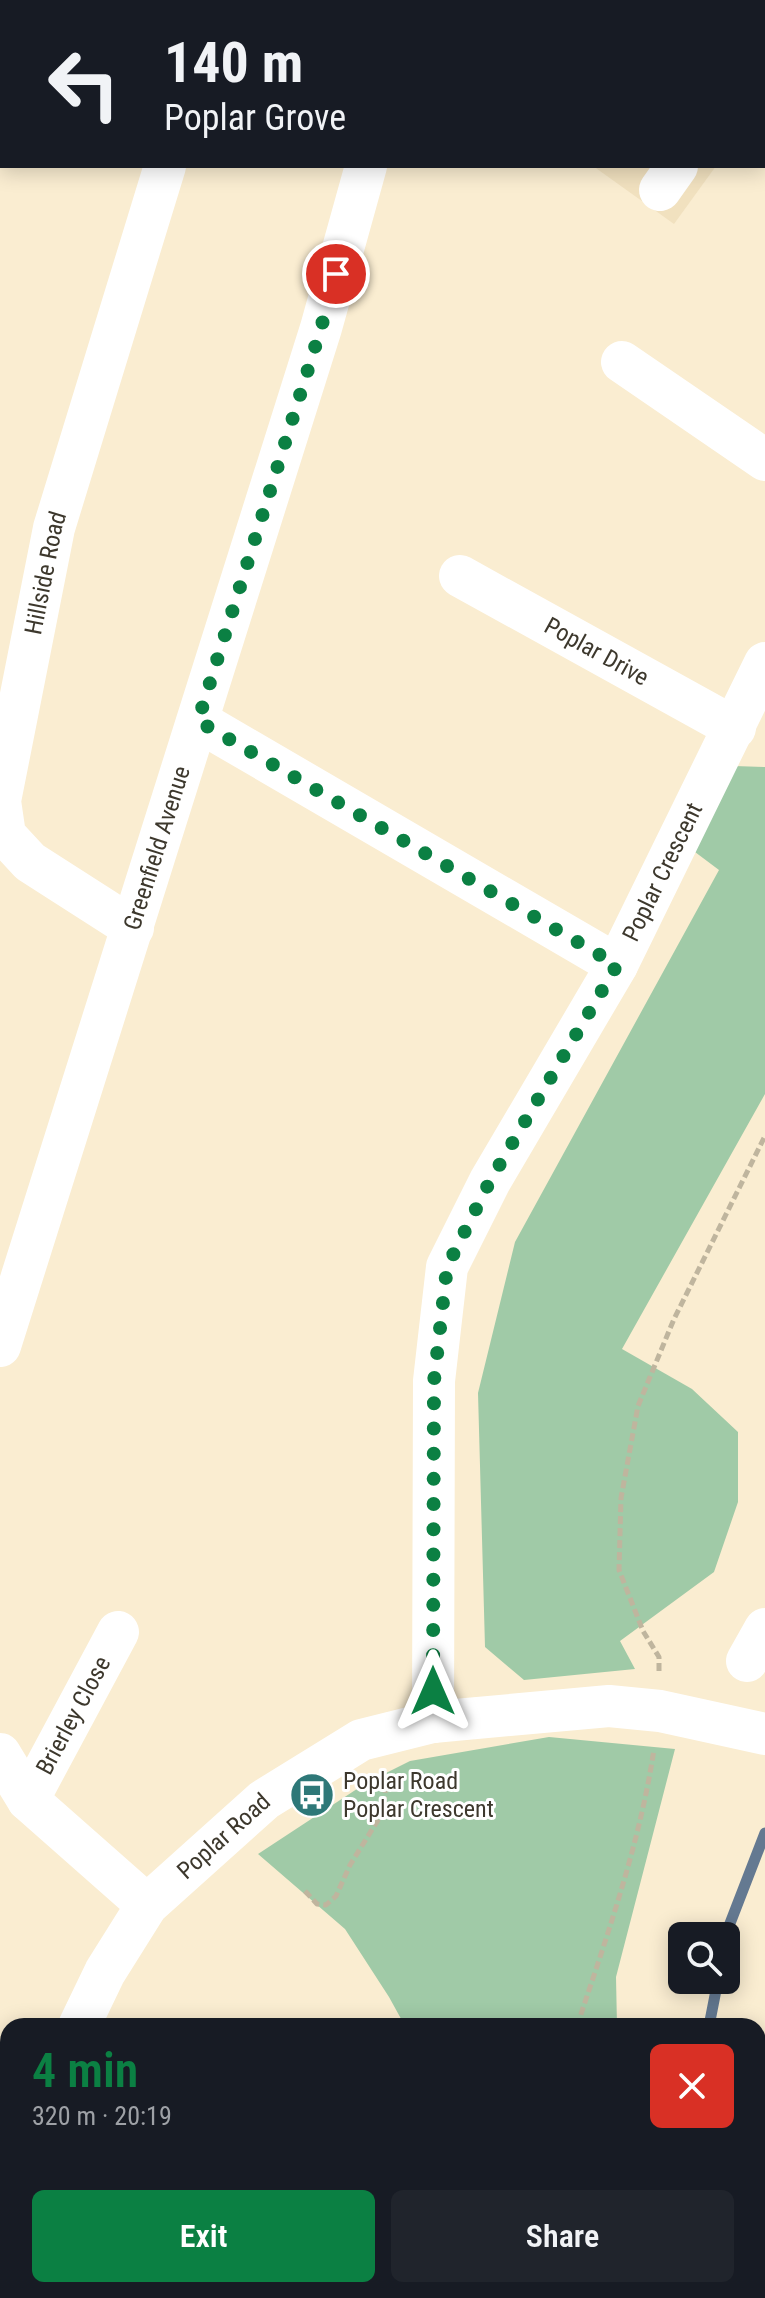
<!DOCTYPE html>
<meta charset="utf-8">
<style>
:root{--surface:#171b24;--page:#20242c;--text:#f1f3f6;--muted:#9ea1a6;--accent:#0b8043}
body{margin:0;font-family:"Roboto Condensed",sans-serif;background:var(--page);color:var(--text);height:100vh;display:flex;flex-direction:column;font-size:30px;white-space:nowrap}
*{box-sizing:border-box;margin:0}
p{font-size:26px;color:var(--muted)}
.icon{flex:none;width:44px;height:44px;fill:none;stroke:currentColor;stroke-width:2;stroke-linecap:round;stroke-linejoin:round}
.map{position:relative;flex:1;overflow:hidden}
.sheet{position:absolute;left:0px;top:2018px;width:766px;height:280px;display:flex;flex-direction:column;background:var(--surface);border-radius:24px 24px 0 0;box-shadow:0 4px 20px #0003}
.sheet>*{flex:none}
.top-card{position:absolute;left:0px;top:0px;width:766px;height:168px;box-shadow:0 4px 20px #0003;background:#171b24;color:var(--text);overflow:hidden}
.tools{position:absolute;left:668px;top:1922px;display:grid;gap:16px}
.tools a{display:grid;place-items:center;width:72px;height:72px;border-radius:12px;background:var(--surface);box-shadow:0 4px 20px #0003;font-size:40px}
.pin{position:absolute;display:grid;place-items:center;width:68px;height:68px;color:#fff;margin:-34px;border:4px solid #fff;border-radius:50%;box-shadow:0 2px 8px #0007}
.me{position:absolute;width:88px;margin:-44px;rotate:0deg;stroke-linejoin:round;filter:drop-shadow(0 0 6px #0008)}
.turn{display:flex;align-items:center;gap:28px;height:168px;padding:0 32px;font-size:36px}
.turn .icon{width:104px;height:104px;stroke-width:2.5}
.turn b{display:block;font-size:56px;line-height:68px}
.round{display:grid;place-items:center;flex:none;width:84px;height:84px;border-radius:12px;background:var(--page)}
.overview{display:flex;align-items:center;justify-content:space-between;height:136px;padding:0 32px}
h1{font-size:48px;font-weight:600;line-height:60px;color:var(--accent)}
.cta{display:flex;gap:16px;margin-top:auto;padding:16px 32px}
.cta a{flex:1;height:92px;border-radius:12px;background:var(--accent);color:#fff;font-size:32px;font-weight:600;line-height:92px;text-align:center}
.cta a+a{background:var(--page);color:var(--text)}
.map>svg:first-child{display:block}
.built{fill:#f1e1bf}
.green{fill:#a0caa7}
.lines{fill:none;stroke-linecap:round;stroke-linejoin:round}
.stream{stroke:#647991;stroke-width:11}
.building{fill:#e8cabc;stroke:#c7a99c;stroke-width:2}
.path{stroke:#bfb59e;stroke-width:5;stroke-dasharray:8 4;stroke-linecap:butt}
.minor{stroke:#fff;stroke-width:42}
.route{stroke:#0b8043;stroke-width:14;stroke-dasharray:0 25.2}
.labels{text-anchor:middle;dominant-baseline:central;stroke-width:6;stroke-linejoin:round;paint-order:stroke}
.street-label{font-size:24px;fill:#3d382d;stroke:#fff}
.poi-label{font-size:24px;fill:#3d382d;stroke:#fff;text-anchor:start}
</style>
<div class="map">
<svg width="765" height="2298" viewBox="0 0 765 2298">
<rect width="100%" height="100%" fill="#faedd1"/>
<g class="built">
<polygon points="562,0 765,0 765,100 764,101 764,2 560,2"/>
<polygon points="593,166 716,166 674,224"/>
</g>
<g class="green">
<polygon points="734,766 765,767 765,1094 622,1349 692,1389 738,1432 738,1502 714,1572 620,1641 635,1669 524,1680 485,1647 478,1393 515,1242 719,870 691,849"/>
<polygon points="549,1737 675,1749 616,1977 617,2026 405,2026 389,1997 345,1929 258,1854 366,1783 410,1761"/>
<polygon points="446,2290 506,2290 503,2298 444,2298"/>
</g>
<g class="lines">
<g class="stream">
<polyline points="726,1942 729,1926 765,1833"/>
<polyline points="709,2026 718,1980"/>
<polyline points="655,2298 657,2290"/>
</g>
</g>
<polygon class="building" points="765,2055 765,2110 758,2107 758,2070"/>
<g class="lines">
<g class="path">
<polyline points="144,0 146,2"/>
<polyline points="0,62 2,62"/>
<polyline points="659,1671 659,1657 643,1631 619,1570 621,1498 638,1406 674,1319 765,1136"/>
<polyline points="305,1891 317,1904 326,1905 336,1896 350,1865 383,1812 387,1774"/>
<path d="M577 2026C607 1936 640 1843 654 1749"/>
<polyline points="0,2100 8,2101"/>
<polyline points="485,2298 488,2290"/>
</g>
<g class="minor">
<polyline points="408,2 409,0"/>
<polyline points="764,44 765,43"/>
<polyline points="660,190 677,166"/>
<polyline points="622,362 765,460"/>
<path id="s1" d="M460 576 735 728"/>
<polyline points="198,721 617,965"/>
<path id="s2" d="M133 928 30 862 5 835 0 801 54 528 165 166"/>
<path id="s3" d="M0 1346 321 328 366 166"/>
<polyline points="747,1661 765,1629"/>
<path id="s4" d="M433 1722 434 1381 447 1267 490 1181 617 965 765 663"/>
<polyline points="0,1754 28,1800 147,1905"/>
<path id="s5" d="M28 1800 118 1632"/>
<path id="s6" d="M79 2026 105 1972 147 1905 264 1800 361 1740 433 1722 609 1706 660 1711 765 1734"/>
<polyline points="0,2191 8,2174"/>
</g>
</g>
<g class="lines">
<polyline class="route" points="336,274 321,328 198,721 617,965 490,1181 447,1267 434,1381 433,1691"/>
</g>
<defs>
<g id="bus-disc" transform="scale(2.3)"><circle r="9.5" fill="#2e7878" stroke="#fff"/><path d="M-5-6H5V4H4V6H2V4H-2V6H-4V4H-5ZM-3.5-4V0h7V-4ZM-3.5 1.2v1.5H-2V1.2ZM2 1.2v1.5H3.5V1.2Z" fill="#fff"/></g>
</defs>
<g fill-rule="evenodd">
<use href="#bus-disc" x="312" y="1795"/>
</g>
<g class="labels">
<g class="street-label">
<text stroke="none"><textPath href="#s2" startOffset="426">Hillside Road</textPath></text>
<text stroke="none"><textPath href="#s1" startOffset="156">Poplar Drive</textPath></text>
<text stroke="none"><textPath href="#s3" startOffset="522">Greenfield Avenue</textPath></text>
<text stroke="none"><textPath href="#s4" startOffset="906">Poplar Crescent</textPath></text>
<text stroke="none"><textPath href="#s5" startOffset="96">Brierley Close</textPath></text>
<text stroke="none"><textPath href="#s6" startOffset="242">Poplar Road</textPath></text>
</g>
<g class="poi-label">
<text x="343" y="1781">Poplar Road<tspan x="343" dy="28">Poplar Crescent</tspan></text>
</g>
</g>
</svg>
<div class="tools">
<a><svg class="icon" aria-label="search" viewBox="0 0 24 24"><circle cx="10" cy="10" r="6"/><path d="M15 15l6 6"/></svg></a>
</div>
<div class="pin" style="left:336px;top:274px;background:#d93025"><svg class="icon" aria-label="arrive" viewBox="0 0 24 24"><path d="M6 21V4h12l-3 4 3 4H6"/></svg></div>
<svg class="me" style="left:433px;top:1691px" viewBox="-20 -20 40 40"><path d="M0-17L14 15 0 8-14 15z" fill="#0b8043" stroke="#fff" stroke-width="4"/></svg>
<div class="top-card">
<div class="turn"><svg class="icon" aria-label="left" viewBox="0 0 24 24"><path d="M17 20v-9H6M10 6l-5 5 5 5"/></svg><div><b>140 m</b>Poplar Grove</div></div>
</div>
<section class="sheet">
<div class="overview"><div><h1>4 min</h1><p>320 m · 20:19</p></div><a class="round" style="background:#d93025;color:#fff"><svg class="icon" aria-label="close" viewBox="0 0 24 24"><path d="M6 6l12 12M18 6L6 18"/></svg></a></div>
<div class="cta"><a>Exit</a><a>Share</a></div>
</section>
</div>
